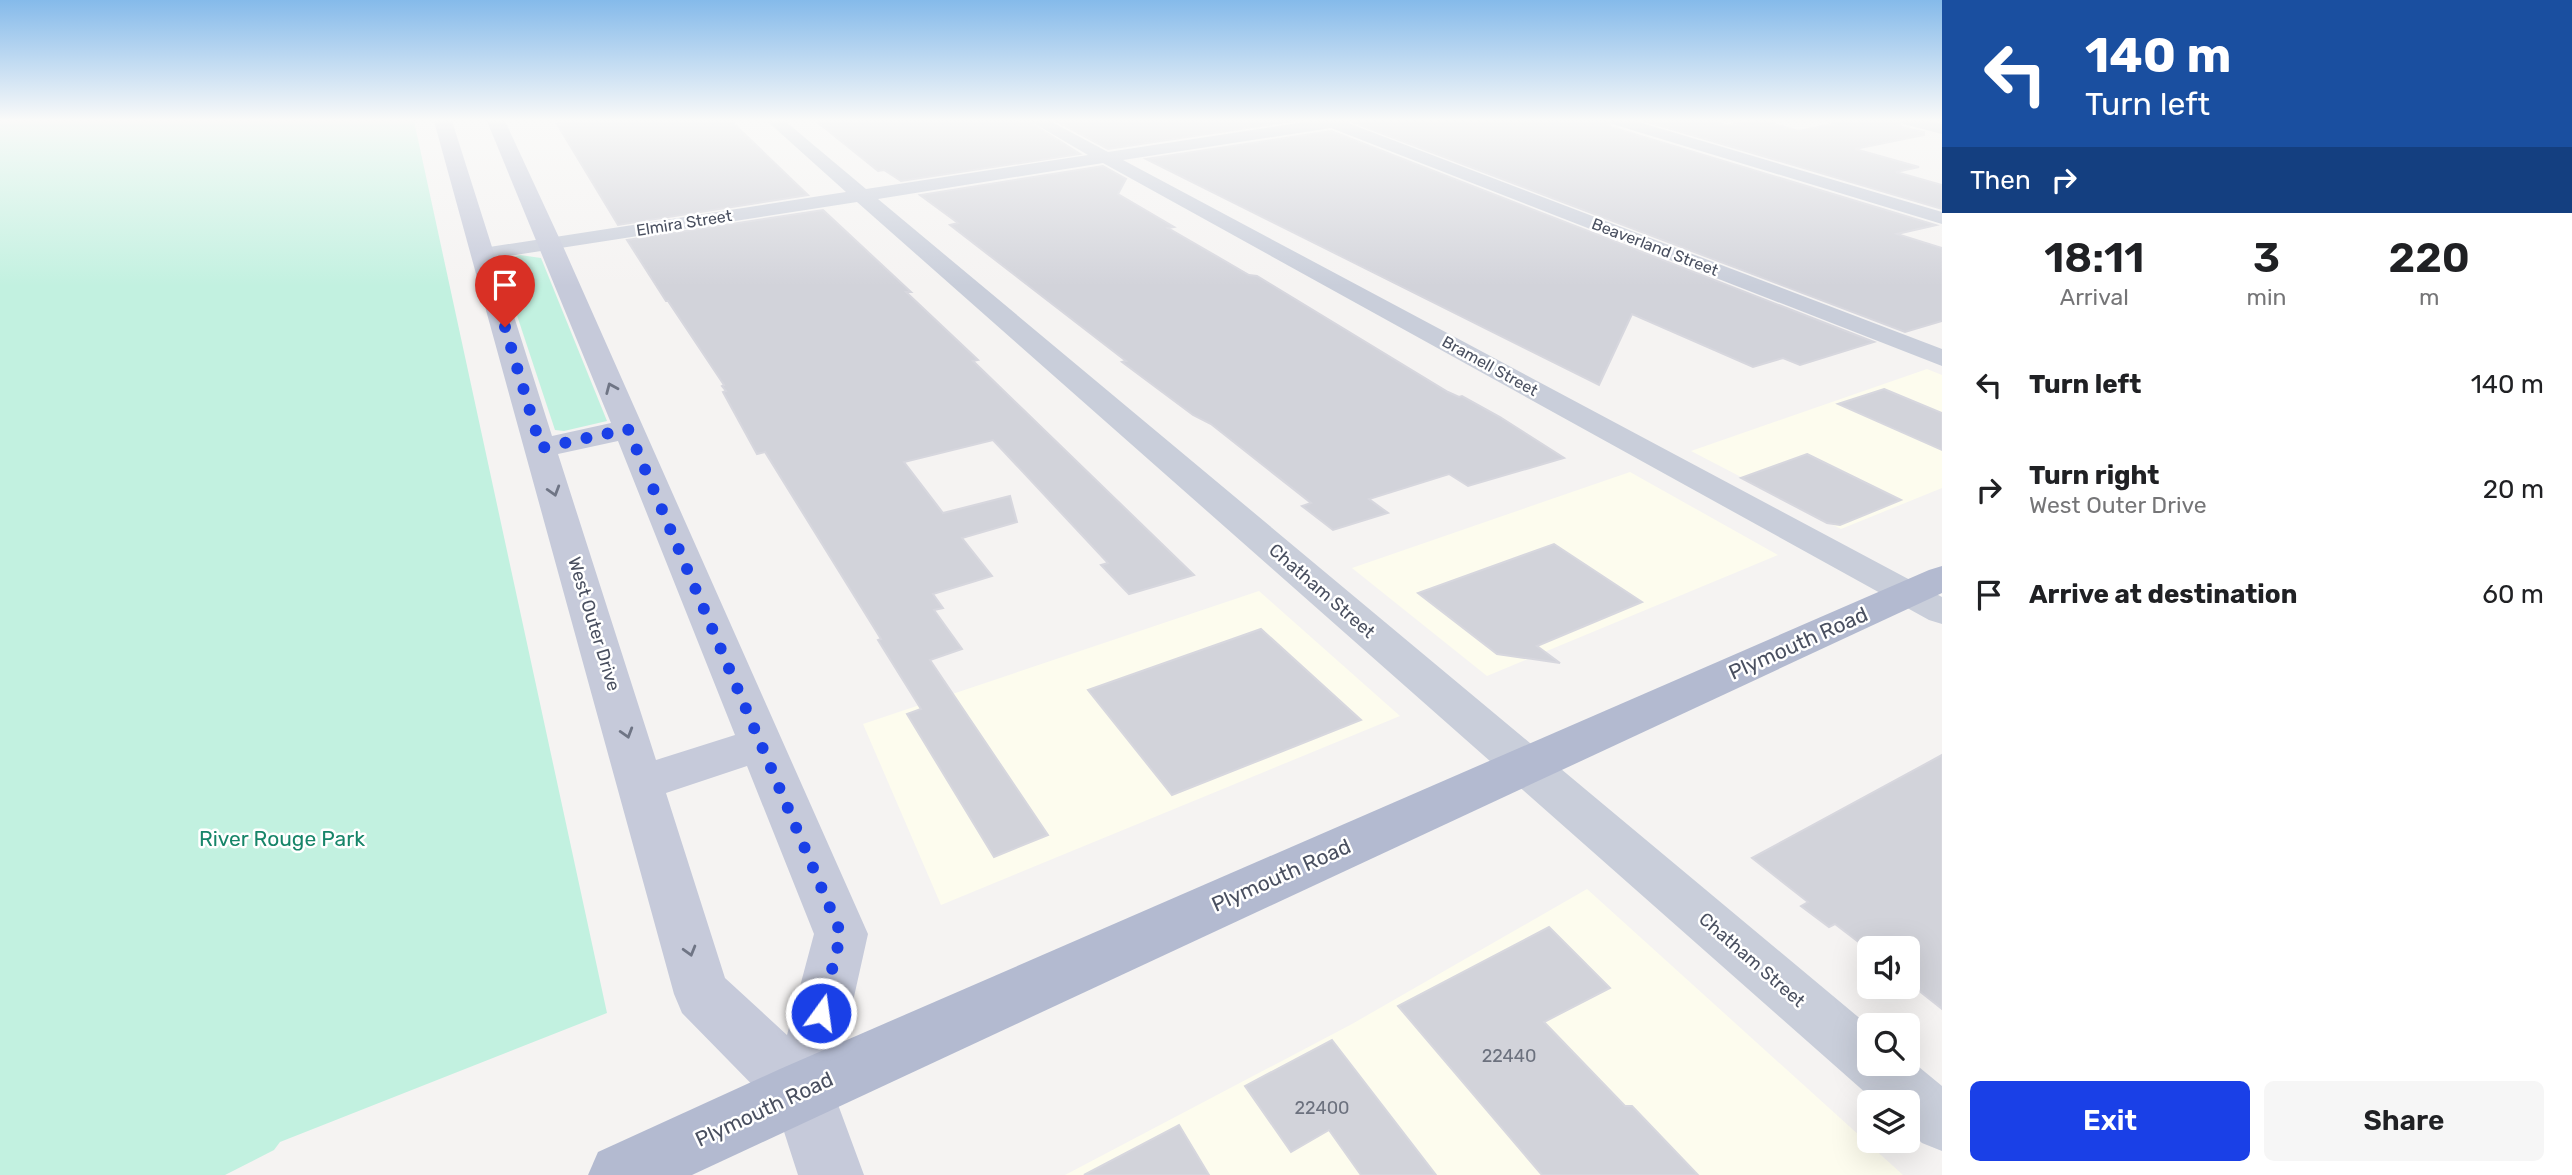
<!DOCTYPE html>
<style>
:root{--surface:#fff;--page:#f6f6f6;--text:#202124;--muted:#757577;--accent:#1a40e7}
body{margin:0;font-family:Rubik,sans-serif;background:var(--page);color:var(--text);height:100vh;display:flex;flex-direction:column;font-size:26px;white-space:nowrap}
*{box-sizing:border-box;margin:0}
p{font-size:23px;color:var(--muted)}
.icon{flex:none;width:38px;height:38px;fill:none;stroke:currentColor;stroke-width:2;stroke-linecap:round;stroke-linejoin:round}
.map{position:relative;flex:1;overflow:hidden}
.drawer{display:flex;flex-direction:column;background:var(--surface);width:630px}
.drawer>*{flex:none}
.guide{background:#1a4fa0;color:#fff;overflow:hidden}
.controls{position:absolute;left:1857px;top:936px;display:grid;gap:14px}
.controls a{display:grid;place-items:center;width:63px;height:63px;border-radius:10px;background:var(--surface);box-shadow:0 7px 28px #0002;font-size:35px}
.pin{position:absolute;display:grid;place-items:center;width:60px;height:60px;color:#fff;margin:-72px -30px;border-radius:50% 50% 50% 0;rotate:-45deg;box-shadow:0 0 7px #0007}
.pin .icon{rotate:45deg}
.me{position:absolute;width:77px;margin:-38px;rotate:14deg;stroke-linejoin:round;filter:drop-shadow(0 0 5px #0008)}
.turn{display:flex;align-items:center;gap:24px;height:147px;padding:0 28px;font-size:32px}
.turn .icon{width:91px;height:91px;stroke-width:2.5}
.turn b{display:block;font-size:49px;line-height:60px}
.then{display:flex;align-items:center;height:66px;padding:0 28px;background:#0003;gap:14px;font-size:26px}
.eta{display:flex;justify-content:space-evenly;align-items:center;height:119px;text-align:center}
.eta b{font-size:42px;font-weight:600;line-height:49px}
.action{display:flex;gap:14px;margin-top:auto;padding:14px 28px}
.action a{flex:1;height:80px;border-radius:10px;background:var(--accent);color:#fff;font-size:28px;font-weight:600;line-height:80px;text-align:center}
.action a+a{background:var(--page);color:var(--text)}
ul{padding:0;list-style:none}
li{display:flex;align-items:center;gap:21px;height:105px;padding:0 28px}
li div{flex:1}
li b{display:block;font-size:26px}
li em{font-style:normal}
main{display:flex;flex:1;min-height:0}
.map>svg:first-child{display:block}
.commercial{fill:#fdfcee}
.green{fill:#c2f1e0}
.building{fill:#d2d3da;stroke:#d7d7de;stroke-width:2}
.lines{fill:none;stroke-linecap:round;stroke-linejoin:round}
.minor{fill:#c9ceda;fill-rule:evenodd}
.secondary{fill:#c6cada;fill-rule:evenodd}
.primary{fill:#b3bad0;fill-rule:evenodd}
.oneway{stroke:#6f7585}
.route{stroke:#1a40e7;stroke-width:12;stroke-dasharray:0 21.6}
.labels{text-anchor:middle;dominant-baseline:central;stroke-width:5;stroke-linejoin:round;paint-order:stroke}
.far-street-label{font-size:16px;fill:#4a5060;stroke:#fff}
.street-label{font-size:18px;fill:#4a5060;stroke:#fff}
.near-number-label{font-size:18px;fill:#6c717e}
.near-street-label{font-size:21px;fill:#4a5060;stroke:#fff}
.near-park-label{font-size:21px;fill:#178569;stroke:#fff}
</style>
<main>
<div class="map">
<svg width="1942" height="1175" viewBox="0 0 1942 1175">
<rect width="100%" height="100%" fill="#f5f3f2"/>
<g class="commercial">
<polygon points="1927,369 1942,375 1942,488 1841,529 1691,451"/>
<polygon points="1630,472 1778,555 1487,676 1352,568"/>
<polygon points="1259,591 1400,716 941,905 863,724"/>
<polygon points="1587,889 1903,1175 1065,1175 1352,1024"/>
</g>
<g class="green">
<polygon points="0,121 414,121 607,1013 280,1142 274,1150 225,1175 0,1175"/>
<polygon points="520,255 541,258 607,421 564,431 555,430 500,264 504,260"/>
</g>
<g class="building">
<polygon points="560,121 731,121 808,195 618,225 557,124 562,124"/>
<polygon points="816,121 1028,121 1080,154 901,181 884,170 878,171"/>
<polygon points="1056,121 1293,121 1108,149"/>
<polygon points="1607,121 1611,127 1936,225 1897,234 1942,248 1942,321 1905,332 1352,122"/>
<polygon points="1644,121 1712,121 1725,125 1763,121 1799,131 1846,121 1898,121 1902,127 1924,132 1924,135 1855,149 1919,167 1896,172 1942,185 1942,209"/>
<polygon points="1331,131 1874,342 1800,365 1783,358 1753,367 1632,314 1599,385 1146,159"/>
<polygon points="1103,166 1126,179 1118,194 1174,227 1168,228 1249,275 1257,276 1448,392 1459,397 1462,396 1500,417 1564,458 1468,486 1449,474 1369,499 1388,513 1333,530 1302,506 1311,503 1211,424 1193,415 1122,362 1126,361 950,225 958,223 920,195"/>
<polygon points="823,210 911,292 906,292 978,360 973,361 1194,575 1129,594 1101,565 1108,563 993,440 904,462 943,513 1010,496 1017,522 962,538 992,576 933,594 943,608 934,610 962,649 930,660 1048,835 994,857 907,714 921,709 878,640 881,639 765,452 757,454 723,392 726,391 722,386 724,385 668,301 666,301 627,240"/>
<polygon points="1884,389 1942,413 1942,450 1838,404"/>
<polygon points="1807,454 1901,500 1840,525 1827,523 1741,478"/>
<polygon points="1554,544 1642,602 1537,646 1560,663 1497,654 1418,593"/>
<polygon points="1261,629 1361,720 1172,795 1088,690"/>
<polygon points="1942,755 1942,1009 1908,982 1908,948 1869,950 1835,924 1829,927 1801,906 1808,902 1752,858"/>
<polygon points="1549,927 1610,988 1544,1022 1625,1106 1632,1106 1698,1175 1542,1175 1398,1006"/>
<polygon points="1332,1040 1436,1175 1361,1175 1329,1130 1291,1152 1245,1086"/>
<polygon points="1179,1125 1209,1175 1084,1175"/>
</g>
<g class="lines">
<g class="minor">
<polygon points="767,121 785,121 866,189 1088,155 1030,121 1050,121 1108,152 1311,121 1350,121 1348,123 1942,349 1942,366 1331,128 1123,160 1942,597 1942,624 1929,620 1103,163 878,199 1869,1026 1869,1064 1908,1064 1908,1058 1942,1086 1942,1151 1922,1143 1908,1130 1908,1102 1876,1102 857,202 483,260 475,259 472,254 475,249 483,248 846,192"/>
<polygon points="1610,121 1635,121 1942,212 1942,224 1612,124"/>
<polygon points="1901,121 1929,121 1942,124 1942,134 1903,124"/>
</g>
<path class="secondary" d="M434 121H452L552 436 611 423 487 121H505L562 244 868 934 833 1091 864 1175H798L777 1110 682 1013 674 994ZM618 441 735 735 656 760 558 454ZM747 766 814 934 787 1035 725 978 666 793Z"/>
<polygon class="primary" points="1942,566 1942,593 692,1175 588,1175 598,1152 780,1069 1929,570"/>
</g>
<defs><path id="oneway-chevron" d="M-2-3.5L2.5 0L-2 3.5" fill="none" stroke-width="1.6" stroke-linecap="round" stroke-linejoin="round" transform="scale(1.75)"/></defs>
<g class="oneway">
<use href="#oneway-chevron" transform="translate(611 388) rotate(-113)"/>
<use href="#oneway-chevron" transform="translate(554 491) rotate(73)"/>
<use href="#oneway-chevron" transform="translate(627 733) rotate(73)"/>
<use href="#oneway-chevron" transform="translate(690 951) rotate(74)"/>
</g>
<linearGradient id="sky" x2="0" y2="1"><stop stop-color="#85baea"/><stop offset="0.42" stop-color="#fafaf9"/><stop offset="1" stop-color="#fafaf9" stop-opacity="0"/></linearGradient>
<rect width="1942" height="286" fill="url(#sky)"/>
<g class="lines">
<polyline class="route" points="505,327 541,448 628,429 841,934 821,1013"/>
</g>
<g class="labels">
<g class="far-street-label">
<text transform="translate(684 223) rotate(-9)">Elmira Street</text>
<text transform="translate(1655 247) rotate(21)">Beaverland Street</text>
<text transform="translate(1490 366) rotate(29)">Bramell Street</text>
</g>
<g class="street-label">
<text transform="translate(1322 591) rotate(41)">Chatham Street</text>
<text transform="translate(594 624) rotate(73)">West Outer Drive</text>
<text transform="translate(1752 960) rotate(41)">Chatham Street</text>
</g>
<g class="near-number-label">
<text x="1509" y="1056">22440</text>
<text x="1322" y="1108">22400</text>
</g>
<g class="near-street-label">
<text transform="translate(1798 643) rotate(-24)">Plymouth Road</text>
<text transform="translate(1281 875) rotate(-24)">Plymouth Road</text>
<text transform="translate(764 1109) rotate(-25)">Plymouth Road</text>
</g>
<g class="near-park-label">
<text x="282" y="838">River Rouge Park</text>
</g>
</g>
</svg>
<div class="controls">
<a><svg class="icon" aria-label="sound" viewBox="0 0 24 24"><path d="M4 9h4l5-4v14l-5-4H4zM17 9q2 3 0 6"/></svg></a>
<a><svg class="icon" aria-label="search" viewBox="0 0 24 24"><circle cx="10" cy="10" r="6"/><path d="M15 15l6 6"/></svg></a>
<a><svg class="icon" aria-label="layers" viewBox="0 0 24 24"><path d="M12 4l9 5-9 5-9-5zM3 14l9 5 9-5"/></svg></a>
</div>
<div class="pin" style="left:505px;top:327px;background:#d93025"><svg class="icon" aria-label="arrive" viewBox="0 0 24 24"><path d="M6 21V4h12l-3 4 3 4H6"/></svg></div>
<svg class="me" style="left:821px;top:1013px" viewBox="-20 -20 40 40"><circle r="17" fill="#1a40e7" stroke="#fff" stroke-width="3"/><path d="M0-11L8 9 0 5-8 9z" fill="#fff"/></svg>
</div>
<section class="drawer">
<div class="guide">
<div class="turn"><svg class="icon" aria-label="left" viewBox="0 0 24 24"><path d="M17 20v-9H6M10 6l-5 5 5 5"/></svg><div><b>140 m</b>Turn left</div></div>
<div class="then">Then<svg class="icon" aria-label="right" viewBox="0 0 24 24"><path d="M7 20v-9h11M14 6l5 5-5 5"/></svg></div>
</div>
<div class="eta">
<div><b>18:11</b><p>Arrival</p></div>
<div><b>3</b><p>min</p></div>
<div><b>220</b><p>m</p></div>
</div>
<ul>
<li><svg class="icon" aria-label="left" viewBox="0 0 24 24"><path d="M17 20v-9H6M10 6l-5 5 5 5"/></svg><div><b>Turn left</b></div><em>140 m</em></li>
<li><svg class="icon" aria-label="right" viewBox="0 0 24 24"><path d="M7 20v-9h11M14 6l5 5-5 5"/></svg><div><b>Turn right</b><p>West Outer Drive</p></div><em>20 m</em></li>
<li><svg class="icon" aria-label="arrive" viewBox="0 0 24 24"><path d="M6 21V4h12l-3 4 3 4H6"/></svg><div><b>Arrive at destination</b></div><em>60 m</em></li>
</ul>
<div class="action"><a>Exit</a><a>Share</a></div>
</section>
</main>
